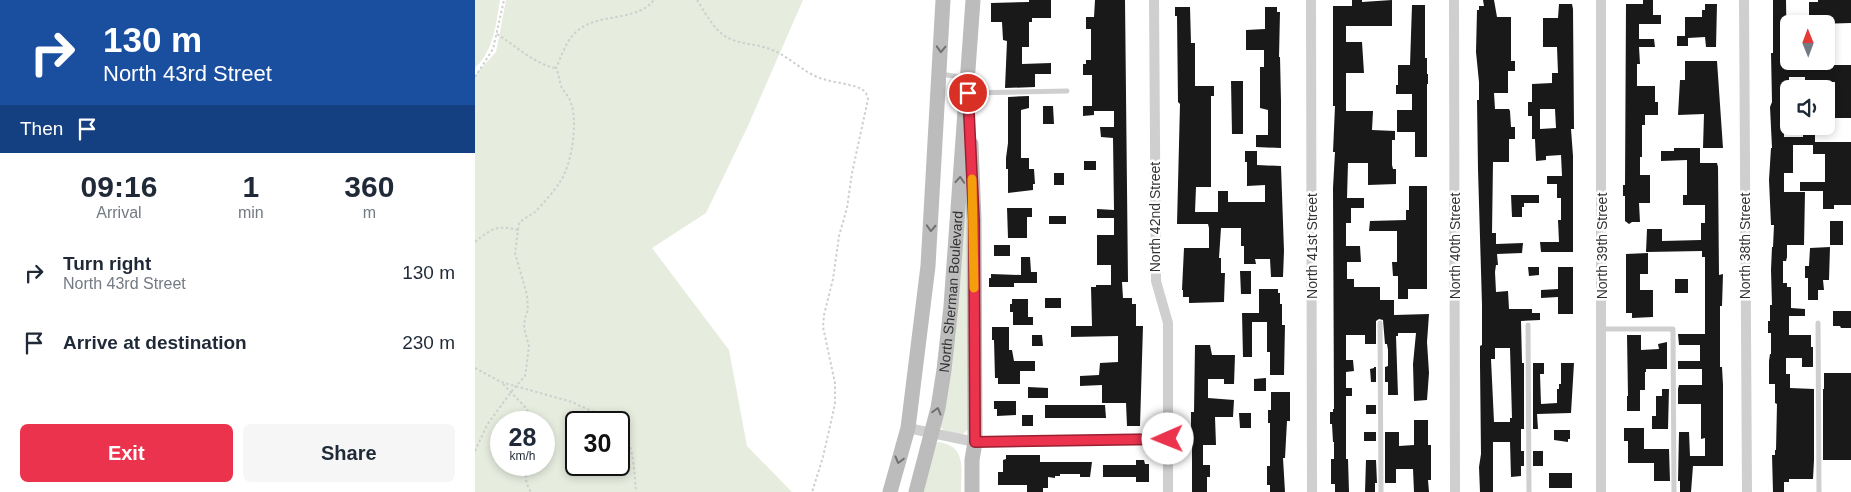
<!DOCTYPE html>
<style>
:root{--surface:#fff;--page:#f6f6f7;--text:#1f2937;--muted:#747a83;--accent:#eb334d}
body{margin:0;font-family:Helvetica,sans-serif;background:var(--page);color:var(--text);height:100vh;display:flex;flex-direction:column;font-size:19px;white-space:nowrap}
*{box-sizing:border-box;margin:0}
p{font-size:16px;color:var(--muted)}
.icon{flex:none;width:28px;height:28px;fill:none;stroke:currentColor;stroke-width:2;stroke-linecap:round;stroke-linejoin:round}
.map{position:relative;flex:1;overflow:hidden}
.panel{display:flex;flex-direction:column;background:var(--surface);width:475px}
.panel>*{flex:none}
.guide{background:#1a4fa0;color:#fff;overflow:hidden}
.needle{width:32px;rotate:359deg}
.buttons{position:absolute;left:1305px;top:15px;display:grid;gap:10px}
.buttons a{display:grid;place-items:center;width:55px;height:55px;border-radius:8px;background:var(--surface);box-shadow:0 2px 8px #0003;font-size:25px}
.speed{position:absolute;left:15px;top:411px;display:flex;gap:10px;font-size:25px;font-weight:700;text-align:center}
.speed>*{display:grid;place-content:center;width:65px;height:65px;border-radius:50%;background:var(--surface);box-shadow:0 2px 8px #0003;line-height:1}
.speed small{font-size:12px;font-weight:400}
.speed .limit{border:2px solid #111;border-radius:8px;background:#fff;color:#111}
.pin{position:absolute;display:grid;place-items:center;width:42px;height:42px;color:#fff;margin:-21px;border:2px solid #fff;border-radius:50%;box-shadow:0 1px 5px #0007}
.me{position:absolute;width:55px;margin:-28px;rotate:269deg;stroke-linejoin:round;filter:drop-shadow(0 0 4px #0008)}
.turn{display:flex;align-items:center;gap:18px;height:105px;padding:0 20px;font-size:22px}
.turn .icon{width:65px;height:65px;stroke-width:2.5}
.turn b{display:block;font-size:35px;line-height:42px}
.then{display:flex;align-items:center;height:48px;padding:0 20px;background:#0003;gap:10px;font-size:19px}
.eta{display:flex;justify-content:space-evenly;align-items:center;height:85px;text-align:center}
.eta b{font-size:30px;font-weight:800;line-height:35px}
.primary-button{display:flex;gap:10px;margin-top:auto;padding:10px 20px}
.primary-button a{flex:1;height:58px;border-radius:8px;background:var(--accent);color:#fff;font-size:20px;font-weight:800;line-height:58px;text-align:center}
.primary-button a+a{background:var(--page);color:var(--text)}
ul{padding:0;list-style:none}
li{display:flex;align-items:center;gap:15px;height:70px;padding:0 20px}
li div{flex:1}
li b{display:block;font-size:19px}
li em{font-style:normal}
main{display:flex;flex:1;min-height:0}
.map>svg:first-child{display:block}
.green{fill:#e6ecde;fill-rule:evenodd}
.building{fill:#191919;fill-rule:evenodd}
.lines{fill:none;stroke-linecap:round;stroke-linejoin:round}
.path{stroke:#cfcfcf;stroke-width:2;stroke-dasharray:2.5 2.5;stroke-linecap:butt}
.lane{stroke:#cfcfcf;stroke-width:5}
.street{stroke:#cfcfcf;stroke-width:10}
.secondary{stroke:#bcbcbc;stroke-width:15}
.oneway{stroke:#707070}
.route-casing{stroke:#992132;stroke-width:12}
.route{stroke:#eb334d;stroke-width:9}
.slow{stroke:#f59e0b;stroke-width:9}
.labels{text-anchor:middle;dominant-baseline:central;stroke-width:5;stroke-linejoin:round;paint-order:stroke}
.street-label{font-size:14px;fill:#323232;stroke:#fff}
</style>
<main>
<section class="panel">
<div class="guide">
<div class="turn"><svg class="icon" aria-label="right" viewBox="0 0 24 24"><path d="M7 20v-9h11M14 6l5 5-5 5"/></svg><div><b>130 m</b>North 43rd Street</div></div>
<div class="then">Then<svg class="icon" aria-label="arrive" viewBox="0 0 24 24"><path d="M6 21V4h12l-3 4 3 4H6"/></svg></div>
</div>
<div class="eta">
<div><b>09:16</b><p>Arrival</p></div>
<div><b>1</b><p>min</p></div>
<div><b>360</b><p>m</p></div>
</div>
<ul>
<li><svg class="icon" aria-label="right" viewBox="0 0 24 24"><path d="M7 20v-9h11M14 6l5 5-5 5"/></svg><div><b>Turn right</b><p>North 43rd Street</p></div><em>130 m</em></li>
<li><svg class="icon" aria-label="arrive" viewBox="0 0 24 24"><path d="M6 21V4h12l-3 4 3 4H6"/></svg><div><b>Arrive at destination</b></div><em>230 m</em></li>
</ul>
<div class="primary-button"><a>Exit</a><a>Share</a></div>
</section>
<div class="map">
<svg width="1376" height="492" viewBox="0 0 1376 492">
<rect width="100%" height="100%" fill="#fff"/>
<g class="green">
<path d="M0 0H25C21 24 19 50 0 68Z"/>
<path d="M31 0H328L272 128 231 213 177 248 254 350 272 446 317 492H0V75L21 52ZM69 422V465H26V422ZM144 422V465H101V422Z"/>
<polygon points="489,207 492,207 493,429 487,435 470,431 465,427"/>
<path d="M464 442C492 446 486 470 486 492H448L461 443Z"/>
</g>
<g class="building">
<polygon points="554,0 576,0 576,18 557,18 557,22 554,22 554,47 547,47 547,64 576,63 576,74 560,74 560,87 530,88 532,41 528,40 527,22 516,22 516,3 554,2"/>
<polygon points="620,0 650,0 653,282 647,282 648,298 657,298 657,304 661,304 661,326 668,326 665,426 652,426 651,403 627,403 627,385 605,386 605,376 624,375 625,363 643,362 643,336 596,337 596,326 617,326 616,287 621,287 621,285 636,285 636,265 622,265 622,235 639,235 639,218 622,218 622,209 639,210 638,138 626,137 625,127 639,127 639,111 619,111 619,115 608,116 608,106 617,106 617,75 608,75 608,64 611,64 611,60 616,60 616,29 611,29 611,17 619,17"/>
<polygon points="877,0 887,0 887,2 917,0 917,26 871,26 871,42 887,42 889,73 871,73 871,111 898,111 897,130 920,131 920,140 917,140 917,165 918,169 921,169 921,184 893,185 893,163 873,163 872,198 889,198 889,208 876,208 876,223 871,223 871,246 885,246 886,262 872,262 872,279 879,279 879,287 905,287 905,300 919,300 919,315 954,314 952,342 954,373 952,400 939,401 938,364 941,333 923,333 923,336 921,336 923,395 913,395 913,382 910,382 910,367 913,366 913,350 912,344 910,344 908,320 904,319 901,321 901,344 890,344 890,335 871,335 871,360 878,360 879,371 871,372 871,388 877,388 877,396 871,396 871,459 873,459 874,492 860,492 860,484 856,484 856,459 859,459 859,442 858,442 857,424 855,424 855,412 858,412 858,409 859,409 858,188 860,152 858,152 860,106 858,106 858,6 877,6"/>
<path d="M1008 0H1019L1022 17H1036V61H1040V71H1033V93H1019L1020 109H1034L1035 111 1036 127H1040V139H1034V162H1018L1017 233H1021V244L1048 243 1047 253 1022 254 1023 265H1021L1020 272 1021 292 1033 291 1034 309H1057V313H1065V320L1046 321 1047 363H1049V429H1046V451H1049V466H1046V476L1036 477 1035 442H1018V492H1005L1004 467 1006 454 1005 365V346L1007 345V305L1003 169 1002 100H1004V82L1001 52 1002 10H1004V6H1009ZM1020 348H1035L1037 418H1035V422H1019L1016 359H1020Z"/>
<polygon points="1168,0 1178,0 1178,15 1186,15 1186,24 1164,24 1164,39 1179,39 1180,47 1164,47 1165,64 1162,64 1162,86 1180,86 1180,102 1183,102 1183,115 1170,115 1170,125 1167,125 1167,157 1165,157 1165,175 1175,175 1175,203 1164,203 1165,222 1157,222 1154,224 1150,221 1150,196 1148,196 1148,185 1150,185 1151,4 1168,4"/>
<polygon points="1298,0 1311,0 1312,61 1334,61 1334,70 1351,70 1351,47 1359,47 1359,65 1376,65 1376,118 1360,118 1360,82 1330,82 1330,77 1314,77 1314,94 1309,96 1309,112 1314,111 1314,119 1309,119 1309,137 1328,137 1328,126 1340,126 1340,142 1376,142 1376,205 1359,205 1359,209 1348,209 1348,191 1325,191 1325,182 1350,182 1350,154 1338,154 1338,145 1318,145 1318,173 1309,173 1309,192 1330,192 1329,245 1312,245 1312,257 1311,261 1308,261 1308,283 1312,283 1312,287 1316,287 1316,308 1330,309 1330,316 1314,316 1314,335 1336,335 1336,347 1338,347 1338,367 1327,367 1327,358 1311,358 1311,374 1315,374 1315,388 1339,389 1339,460 1338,479 1314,479 1314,482 1309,482 1309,492 1298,492 1297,455 1300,455 1300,450 1301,450 1302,404 1300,403 1300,384 1294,384 1294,361 1295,354 1296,354 1296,333 1293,333 1293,321 1295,321 1295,305 1297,305 1296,270 1297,247 1298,247 1299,225 1296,225 1294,180 1296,148 1297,148 1295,107 1297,102 1296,53 1298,53"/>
<polygon points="1343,0 1376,0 1376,23 1343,24 1342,18 1334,18 1334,2 1343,2"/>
<path d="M1084 4H1097L1098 9 1099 129H1096L1098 156V252H1066L1065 242H1084L1083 220H1086V198H1082V184H1072V176H1087L1086 155 1071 156V160L1061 161 1060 139H1057V116H1053V102H1057V84L1077 83V73H1083L1082 47H1068V18H1083ZM1065 109H1080L1081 128 1065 129Z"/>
<polygon points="1230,4 1242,4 1241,47 1231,47 1230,37 1213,38 1213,46 1202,46 1202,36 1210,36 1210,17 1227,17 1227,10 1230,10"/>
<polygon points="937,5 950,5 950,58 952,58 952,74 953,74 953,84 952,84 952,157 940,157 940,132 922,132 922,110 937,110 937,94 921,94 921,85 923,85 923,65 935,65"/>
<polygon points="700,7 715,7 716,43 720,43 720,86 739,86 739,96 736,96 736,187 721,187 720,212 743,212 743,191 753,191 753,202 790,202 790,185 772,186 772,162 770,162 770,151 782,151 782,165 806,166 809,251 808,277 796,277 795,259 780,259 781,264 769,264 769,246 766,246 766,228 746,228 744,258 746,258 746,273 750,273 749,302 714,303 714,297 708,297 708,290 707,290 709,248 734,248 734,228 733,224 702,224 705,104 703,102 702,16 700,16"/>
<polygon points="790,7 802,7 802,12 805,12 804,57 805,57 806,101 806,148 781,147 781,135 793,135 793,110 785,108 785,67 789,67 789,50 771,50 771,30 790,29"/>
<polygon points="1210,61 1242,61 1248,148 1228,148 1229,114 1203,115 1205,80 1210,80"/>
<polygon points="756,81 768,81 768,134 757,134"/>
<polygon points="554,96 554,108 546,110 546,158 554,158 554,169 559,169 560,184 558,184 558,190 533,193 533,169 531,169 531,158 533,143 533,97"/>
<polygon points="568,106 578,106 579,124 568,124"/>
<polygon points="1199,148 1225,148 1225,163 1242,163 1243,167 1244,275 1248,274 1247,306 1245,306 1245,367 1247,367 1248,385 1248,466 1218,466 1216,492 1205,492 1205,481 1203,481 1204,432 1214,432 1215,456 1230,456 1230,438 1226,439 1226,404 1203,404 1203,389 1204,385 1227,385 1227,369 1203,369 1203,361 1225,361 1225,345 1204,345 1203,334 1230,334 1230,257 1227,257 1227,251 1171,252 1172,229 1187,229 1187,241 1226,240 1226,223 1230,223 1230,205 1208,205 1208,195 1212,195 1212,160 1186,161 1186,151 1199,151"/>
<rect x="609" y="161" width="12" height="9"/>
<rect x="579" y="173" width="10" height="12"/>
<polygon points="934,186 952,186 952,289 933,289 933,299 923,299 923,276 918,276 917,262 922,262 922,231 894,231 895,221 931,220 931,210 934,210"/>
<polygon points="1036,195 1064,195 1064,203 1049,203 1049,207 1047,207 1047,217 1037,217"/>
<polygon points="532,208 557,208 557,217 552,217 552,238 533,238"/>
<rect x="574" y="216" width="17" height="8"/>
<rect x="1355" y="221" width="13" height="24"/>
<rect x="519" y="245" width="16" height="11"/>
<polygon points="1355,247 1354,280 1348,280 1349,290 1343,290 1343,300 1333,300 1333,278 1330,278 1330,266 1334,266 1335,248"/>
<polygon points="1173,253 1173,274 1165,274 1165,290 1178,290 1178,317 1157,318 1157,313 1151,313 1151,254"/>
<polygon points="546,257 555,257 556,272 562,272 562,283 539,283 539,287 514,287 514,278 516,278 516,274 546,275"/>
<polygon points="1053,267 1064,267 1064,275 1054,276"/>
<polygon points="1083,267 1098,267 1098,314 1083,314 1083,297 1066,298 1066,290 1083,289"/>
<polygon points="765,271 776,271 776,294 766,294"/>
<rect x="1200" y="279" width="13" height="14"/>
<polygon points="784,289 803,289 803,293 805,293 805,304 807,304 807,325 810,325 809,375 795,375 795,352 792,352 792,322 777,322 777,357 768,357 767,313 784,313"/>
<rect x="570" y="298" width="16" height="10"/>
<polygon points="537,299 553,299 553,317 558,317 558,325 538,325 538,312 535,312 535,304 537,304"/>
<polygon points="1358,311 1376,311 1376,328 1366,328 1365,326 1358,326"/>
<polygon points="517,327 534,327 534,350 537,350 539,361 560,361 560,371 545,371 545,384 523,384 523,378 520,378 519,340 517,340"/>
<polygon points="557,335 567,335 568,346 557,346"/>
<polygon points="1152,335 1166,335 1166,350 1184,349 1183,344 1192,342 1192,369 1171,369 1171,372 1170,372 1170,390 1165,390 1165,411 1152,411 1152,396 1153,396"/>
<polygon points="720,345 735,345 737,355 760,355 759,384 749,384 749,379 733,379 733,398 759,400 758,417 740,417 741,445 728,445 728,465 735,465 735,477 732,477 732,492 717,492 717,445 716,445 716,438 711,438 711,431 716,431 716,412 719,412"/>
<polygon points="1058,363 1069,363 1069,374 1065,374 1066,404 1082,403 1082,389 1084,389 1084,384 1086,384 1086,363 1099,363 1096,413 1062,414 1063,429 1058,429"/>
<polygon points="899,367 901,367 901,382 896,382 895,369 899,368"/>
<polygon points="1349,373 1376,373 1376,460 1348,460 1348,389 1349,389"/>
<polygon points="791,378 791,391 779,391 779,379"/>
<polygon points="553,387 573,388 573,398 553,398"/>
<polygon points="1187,389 1194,389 1193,429 1177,429 1177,416 1181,416 1181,396 1187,396"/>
<polygon points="796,392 815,392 815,421 812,421 810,458 808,458 810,492 795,492 795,485 792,485 792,466 795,466 795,423 793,423 793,410 796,410"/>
<polygon points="519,401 541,401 541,415 522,416 522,409 519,409"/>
<polygon points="570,405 630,405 631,418 570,418"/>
<rect x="891" y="405" width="10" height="9"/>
<polygon points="764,413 776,413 776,428 765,428"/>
<rect x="547" y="415" width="11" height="11"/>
<polygon points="939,420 953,420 953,445 956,445 956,480 953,480 954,492 939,492 938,469 921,469 921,483 910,483 910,432 924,432 924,446 939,445"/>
<polygon points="1149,428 1169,428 1169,449 1194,449 1195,481 1179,481 1179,463 1153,463 1153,441 1149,441"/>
<polygon points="1079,430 1095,430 1095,439 1093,439 1093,442 1079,440"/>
<rect x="889" y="432" width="12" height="9"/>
<rect x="1058" y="451" width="10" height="15"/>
<polygon points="531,455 565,455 565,462 617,462 615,477 605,477 605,474 585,474 585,476 580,476 580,478 573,477 573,488 568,488 568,492 552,492 552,485 523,485 523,472 528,472 528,460 531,459"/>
<polygon points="661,460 669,460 670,464 674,464 674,482 661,482 661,477 628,477 628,465 661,465"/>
<polygon points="891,460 901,460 902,483 900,483 900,492 890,492"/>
<rect x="1074" y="473" width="23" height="15"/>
</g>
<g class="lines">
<g class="path">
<path d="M222 0C229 11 237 26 247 34 261 45 279 43 295 49 311 55 323 67 338 75 353 83 371 82 387 89L391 93 393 99 377 173 372 208 364 236 358 279 349 315 348 327 360 383V404L348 457 337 492"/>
<path d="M22 34C41 46 58 63 80 68"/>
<polyline points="0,77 18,49 29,0"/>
<path d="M0 242C17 228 22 225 43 230"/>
<polyline points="0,368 26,382 97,402 140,422"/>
<polyline points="28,384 51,408 59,422"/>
<path d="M144 425C159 443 159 469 161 492"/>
<path d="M0 451 12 425 36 392 50 376 51 370 54 346 49 328 50 318 53 310 52 295 40 253 44 223C49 218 55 216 60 212 67 205 80 190 85 182 97 164 103 123 96 103 94 96 88 91 86 86 84 80 84 74 81 68 86 57 91 42 99 34 120 11 159 24 179 0"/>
<path d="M52 465C50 475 50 484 56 492"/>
</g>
<g class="lane">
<polyline points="465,74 492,78"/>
<polyline points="494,93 592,91"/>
<polyline points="905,323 906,492"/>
<polyline points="1343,323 1344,492"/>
<polyline points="1053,325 1054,492"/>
<polyline points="1127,329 1198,329 1199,492"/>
</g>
<g class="street">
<polyline points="679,0 681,281 693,323 693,492"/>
<polyline points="836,0 837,492"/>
<polyline points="979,0 980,492"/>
<polyline points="1126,0 1126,492"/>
<polyline points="1269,0 1272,492"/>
<polyline points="433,428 500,442 693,439"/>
</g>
<g class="secondary">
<polyline points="496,144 499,220 500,442 497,460 497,492"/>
<polyline points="415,492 433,428 453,266 468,0"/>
<path id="s1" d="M441 492 463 408 469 370 476 306 498 0"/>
</g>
</g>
<defs><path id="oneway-chevron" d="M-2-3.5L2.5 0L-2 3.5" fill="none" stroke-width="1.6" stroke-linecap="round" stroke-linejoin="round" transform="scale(1.25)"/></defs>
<g class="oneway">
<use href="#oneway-chevron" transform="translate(466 49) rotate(92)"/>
<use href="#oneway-chevron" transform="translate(485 180) rotate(-86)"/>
<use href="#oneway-chevron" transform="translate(456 228) rotate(93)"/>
<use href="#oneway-chevron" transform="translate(462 411) rotate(-75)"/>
<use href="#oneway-chevron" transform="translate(424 460) rotate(105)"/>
</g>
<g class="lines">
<g class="route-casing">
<polyline id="route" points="493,93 499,220 500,442 693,439"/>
</g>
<use href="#route" class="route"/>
<polyline class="slow" points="497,179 499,288"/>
</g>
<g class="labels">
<g class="street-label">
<text transform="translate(680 217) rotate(-90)">North 42nd Street</text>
<text transform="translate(837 246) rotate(-90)">North 41st Street</text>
<text transform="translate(980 246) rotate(-90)">North 40th Street</text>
<text transform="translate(1127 246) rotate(-90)">North 39th Street</text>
<text transform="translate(1270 246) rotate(-90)">North 38th Street</text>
<text stroke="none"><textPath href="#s1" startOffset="204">North Sherman Boulevard</textPath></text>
</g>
</g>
</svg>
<div class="buttons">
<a><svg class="needle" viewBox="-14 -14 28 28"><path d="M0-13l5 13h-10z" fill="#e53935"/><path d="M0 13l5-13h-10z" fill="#747a83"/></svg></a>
<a><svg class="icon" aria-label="sound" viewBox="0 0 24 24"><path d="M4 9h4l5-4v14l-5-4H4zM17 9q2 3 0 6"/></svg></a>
</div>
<div class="speed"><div>28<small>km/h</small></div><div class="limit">30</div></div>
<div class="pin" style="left:493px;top:93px;background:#d93025"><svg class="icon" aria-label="arrive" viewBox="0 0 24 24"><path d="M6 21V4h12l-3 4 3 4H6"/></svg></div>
<svg class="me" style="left:693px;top:439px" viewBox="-20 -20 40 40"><circle r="19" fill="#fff"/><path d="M0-13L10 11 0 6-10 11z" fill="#eb334d"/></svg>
</div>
</main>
